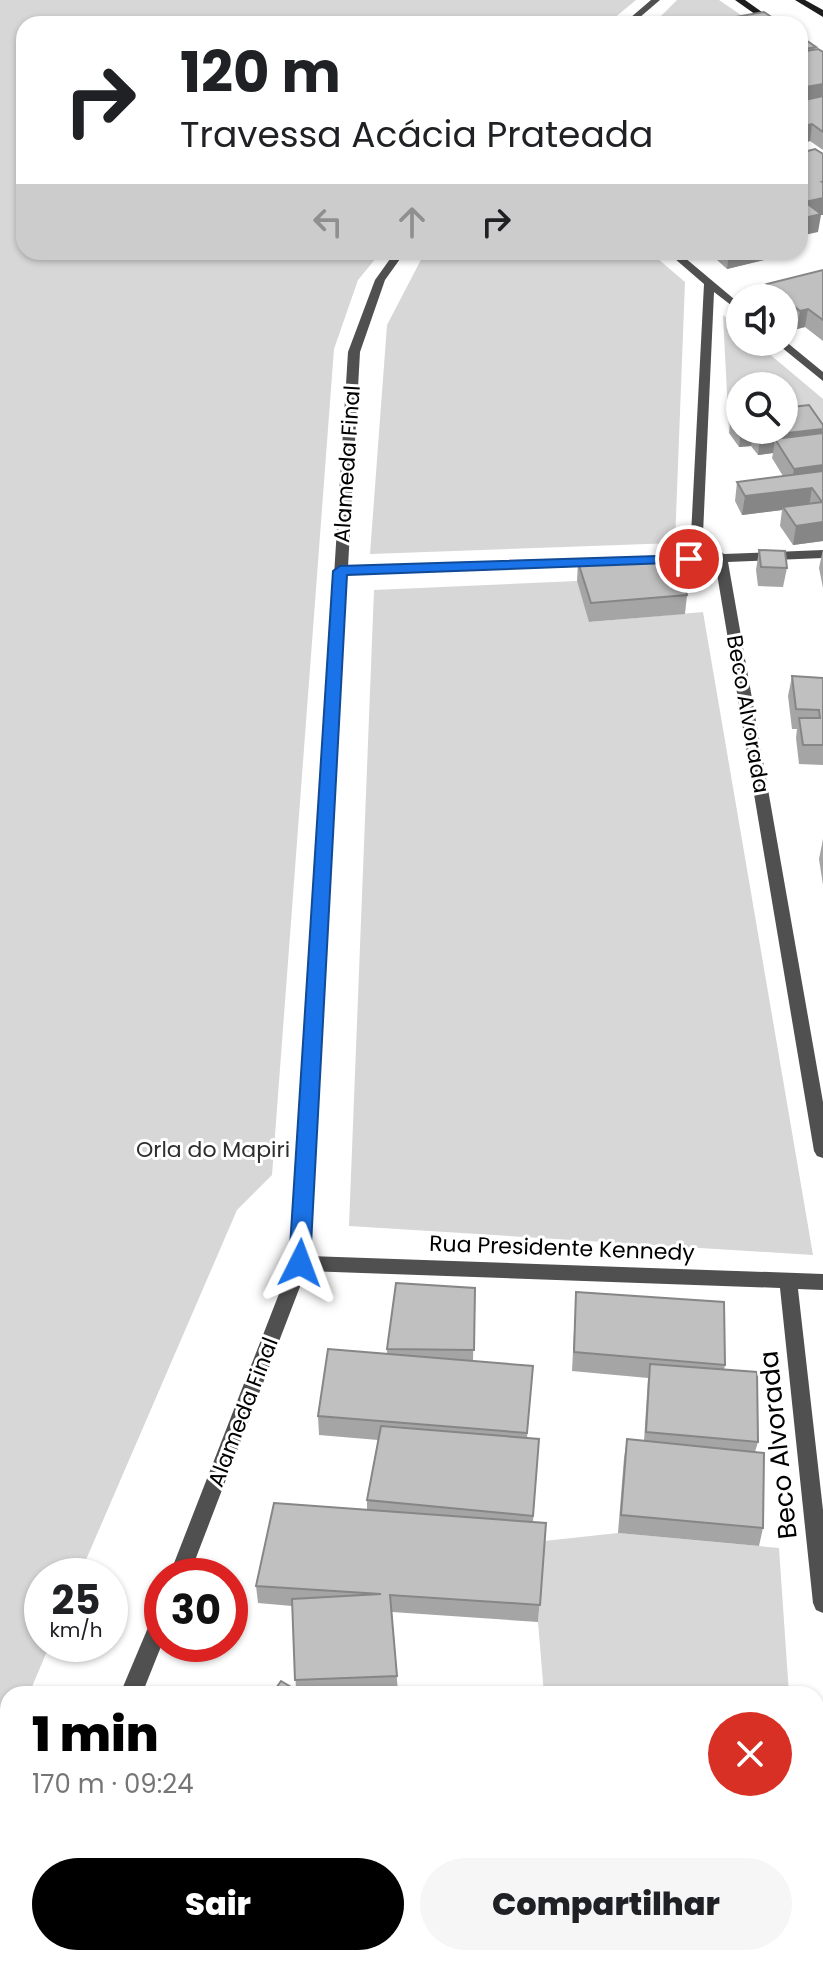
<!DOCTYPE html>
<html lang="pt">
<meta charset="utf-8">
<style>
:root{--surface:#fff;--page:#f6f6f6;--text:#202124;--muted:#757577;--accent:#000}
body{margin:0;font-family:Poppins,sans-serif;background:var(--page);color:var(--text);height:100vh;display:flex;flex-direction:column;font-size:30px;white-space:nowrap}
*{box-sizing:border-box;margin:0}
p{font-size:26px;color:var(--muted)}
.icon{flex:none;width:44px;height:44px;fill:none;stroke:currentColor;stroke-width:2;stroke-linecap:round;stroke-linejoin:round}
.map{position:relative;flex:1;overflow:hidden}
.sheet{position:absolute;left:0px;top:1686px;width:824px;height:280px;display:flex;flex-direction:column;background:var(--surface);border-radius:24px 24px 0 0;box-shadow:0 2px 6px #0004}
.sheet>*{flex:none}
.top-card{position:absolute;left:16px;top:16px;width:792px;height:244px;border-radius:24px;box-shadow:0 2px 6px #0004;background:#fff;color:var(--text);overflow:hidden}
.controls{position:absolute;left:726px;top:284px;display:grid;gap:16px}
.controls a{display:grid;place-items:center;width:72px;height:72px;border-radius:50%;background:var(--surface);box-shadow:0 2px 6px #0004;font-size:40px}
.speed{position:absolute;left:24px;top:1558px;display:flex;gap:16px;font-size:40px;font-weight:700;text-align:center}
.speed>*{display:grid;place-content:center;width:104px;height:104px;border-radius:50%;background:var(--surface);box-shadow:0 2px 6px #0004;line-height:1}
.speed small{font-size:20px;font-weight:400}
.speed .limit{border:12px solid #d22;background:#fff;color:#111}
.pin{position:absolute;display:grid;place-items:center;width:68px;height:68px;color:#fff;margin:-34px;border:4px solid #fff;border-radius:50%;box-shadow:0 2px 8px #0007}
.me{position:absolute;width:88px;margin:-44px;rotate:3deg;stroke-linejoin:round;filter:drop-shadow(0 0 6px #0008)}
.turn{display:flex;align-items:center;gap:28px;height:168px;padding:0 32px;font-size:36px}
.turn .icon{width:104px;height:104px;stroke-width:2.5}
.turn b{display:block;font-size:56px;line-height:68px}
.lanes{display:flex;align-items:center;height:76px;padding:0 32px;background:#0003;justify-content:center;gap:40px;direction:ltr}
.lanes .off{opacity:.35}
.round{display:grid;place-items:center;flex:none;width:84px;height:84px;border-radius:42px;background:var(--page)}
.summary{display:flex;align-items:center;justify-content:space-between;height:136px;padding:0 32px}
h1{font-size:48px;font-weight:800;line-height:60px;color:var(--accent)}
.action{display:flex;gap:16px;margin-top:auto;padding:16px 32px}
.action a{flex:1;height:92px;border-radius:48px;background:var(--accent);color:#fff;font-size:32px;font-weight:800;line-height:92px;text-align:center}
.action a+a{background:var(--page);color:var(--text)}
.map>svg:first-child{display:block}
.green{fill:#d7d7d7}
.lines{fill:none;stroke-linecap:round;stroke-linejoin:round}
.street{fill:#505050;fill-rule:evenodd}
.secondary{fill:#1d1d1d;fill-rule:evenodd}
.wall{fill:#a5a5a5}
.shaded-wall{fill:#868686}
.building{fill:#c0c0c0;stroke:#868686;stroke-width:2}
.route{fill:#1a73e8;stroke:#114b97;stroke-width:2}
.labels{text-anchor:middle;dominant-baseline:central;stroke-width:6;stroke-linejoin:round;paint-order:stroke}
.street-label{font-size:22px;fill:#000;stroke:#fff}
.park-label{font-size:22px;fill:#2e2e2e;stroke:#fff}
.near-street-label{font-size:26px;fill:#000;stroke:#fff}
</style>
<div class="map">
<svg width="823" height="1966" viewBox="0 0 823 1966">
<rect width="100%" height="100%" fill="#fff"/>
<g class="green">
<polygon points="0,0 636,0 607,24 24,24 24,252 381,252 358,280 334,349 272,1175 237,1210 79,1576 42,1576 42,1644 50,1644 29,1694 8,1694 8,1742 0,1760"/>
<polygon points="677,0 719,0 741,15 693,24 653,24"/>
<polygon points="425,252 650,252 685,282 675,543 370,554 387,325"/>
<polygon points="723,315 740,329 740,342 755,342 823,399 823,448 784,426 784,386 740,386 740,430 754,430 729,433"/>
<polygon points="577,581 590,622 703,612 813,1255 349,1226 374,590"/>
<polygon points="618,1533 779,1548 789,1694 544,1694 538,1622 544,1541"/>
<polygon points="401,1958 705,1958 702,1966 396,1966"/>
</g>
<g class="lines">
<g class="street">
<polygon points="651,0 660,0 632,24 623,24"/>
<polygon points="395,252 405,252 385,280 360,352 348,567 598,558 604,562 598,566 347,575 309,1256 823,1274 823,1290 798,1289 823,1510 823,1613 816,1610 813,1603 780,1288 306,1271 189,1576 169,1576 291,1263 348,352 375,280"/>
<polygon points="667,252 678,252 740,304 740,312 714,292 703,534 724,554 823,550 823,558 728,562 823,1102 823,1158 817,1156 814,1151 715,562 653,565 647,561 653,557 710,555 691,535 704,284"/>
<polygon points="784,340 823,372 823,381 775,342 784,342"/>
<polygon points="162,1608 162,1644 142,1694 120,1694 155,1611"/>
<polygon points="823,1785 823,1821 816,1824 816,1788"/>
<polygon points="8,1879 8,1908 0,1912 0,1883"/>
<polygon points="743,1958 767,1958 764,1966 740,1966"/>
</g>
<g class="secondary">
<polygon points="735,0 745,0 779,24 769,24"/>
<polygon points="795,0 805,0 823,10 823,17"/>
</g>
</g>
<g class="wall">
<polygon points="800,36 816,49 823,52 823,150 810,141 800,144"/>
<polygon points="708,252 796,252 727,269"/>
<polygon points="823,270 823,341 805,327 797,329 784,318 784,298 765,298 767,284"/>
<polygon points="740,413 740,430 784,430 823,425 823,541 793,545 780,526 782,510 742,515 735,501 737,482 783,476 772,458 773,453 758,455 751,446 739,447 729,433 732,414"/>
<polygon points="823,549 823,588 819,568"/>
<polygon points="759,550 787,568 783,587 758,586 756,570"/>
<polygon points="578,562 687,595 685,614 589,622 577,581"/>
<polygon points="792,676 823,678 823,765 799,764 796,738 797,729 792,729 788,696"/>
<polygon points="823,839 823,885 819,859"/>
<polygon points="475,1288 473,1361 533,1366 527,1438 539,1439 533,1522 546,1523 538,1622 392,1612 398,1693 272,1694 296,1690 292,1606 258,1603 256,1586 367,1510 367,1500 378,1440 319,1435 318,1416 387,1354 387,1349"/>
<polygon points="576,1292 725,1365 724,1370 758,1442 755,1452 763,1528 759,1546 618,1533 624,1458 627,1439 644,1441 648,1378 572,1371"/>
<polygon points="108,1958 382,1958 377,1966 119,1966"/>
</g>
<g class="shaded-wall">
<polygon points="823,84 823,100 800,104 800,88"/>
<polygon points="812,124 810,141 800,144 800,127"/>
<polygon points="823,180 823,215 821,215 818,232 800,236 800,219 805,202"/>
<polygon points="729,252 796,252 727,269"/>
<polygon points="808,309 805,327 797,329 800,311"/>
<polygon points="823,429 823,442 775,439 773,453 758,455 760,436"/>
<polygon points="741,430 753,430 751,446 739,447"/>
<polygon points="823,465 823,484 791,488 794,469"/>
<polygon points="812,488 809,507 783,507 782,510 742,515 745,496"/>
<polygon points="823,522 823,541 793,545 796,526"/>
<polygon points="373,1958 382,1958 377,1966 369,1966"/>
</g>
<g class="building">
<polygon points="764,12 782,24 695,24"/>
<polygon points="800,36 816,47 800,50"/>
<polygon points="818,49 823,52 823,84 800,88 800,52"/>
<polygon points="823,96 823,132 812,124 800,127 800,101"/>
<polygon points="815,149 823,154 823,182 822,182 823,183 823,198 805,202 821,214 800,219 800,153"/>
<polygon points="823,270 823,320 808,309 800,311 767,284"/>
<polygon points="809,405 823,425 823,429 760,436 756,430 784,430 784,408"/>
<polygon points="740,413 740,427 732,414"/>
<polygon points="823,433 823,465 794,469 775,439"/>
<polygon points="823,471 823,522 796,526 783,507 822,502 812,488 745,496 737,482"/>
<polygon points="759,550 785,551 787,568 761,567"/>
<polygon points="675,557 687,595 591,603 578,562"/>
<polygon points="792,676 823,678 823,745 803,745 799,718 820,718 819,710 796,709"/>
<polygon points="396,1283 475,1288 474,1350 387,1349"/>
<polygon points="576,1292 724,1302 725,1365 574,1352"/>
<polygon points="328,1349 533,1366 527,1433 318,1416"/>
<polygon points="650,1364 757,1372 758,1442 646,1432"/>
<polygon points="381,1426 539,1439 533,1516 367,1500"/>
<polygon points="627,1439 764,1453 763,1528 621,1515"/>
<polygon points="274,1503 546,1523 540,1605 390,1595 397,1676 295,1680 292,1599 381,1594 256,1586"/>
<polygon points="281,1681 303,1694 272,1694"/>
<polygon points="123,1958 373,1958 369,1966 134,1966"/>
</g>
<polygon class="route" points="689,555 694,556 694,562 347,575 310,1263 307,1269 300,1272 292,1269 289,1263 333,571 340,566"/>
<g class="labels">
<g class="street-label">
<text transform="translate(347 464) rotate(-86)">Alameda Final</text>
<text transform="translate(748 714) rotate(80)">Beco Alvorada</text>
<text transform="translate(562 1248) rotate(2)">Rua Presidente Kennedy</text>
<text transform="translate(243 1412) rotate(-69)">Alameda Final</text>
</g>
<g class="park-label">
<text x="213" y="1149">Orla do Mapiri</text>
</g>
<g class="near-street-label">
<text transform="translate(778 1445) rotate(-96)">Beco Alvorada</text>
</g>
</g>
</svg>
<div class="controls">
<a><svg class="icon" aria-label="sound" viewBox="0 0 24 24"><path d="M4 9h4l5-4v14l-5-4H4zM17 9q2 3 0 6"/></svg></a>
<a><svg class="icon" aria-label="search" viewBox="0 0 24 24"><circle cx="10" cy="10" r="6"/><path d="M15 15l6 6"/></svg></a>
</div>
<div class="speed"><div>25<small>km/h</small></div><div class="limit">30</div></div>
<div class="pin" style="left:689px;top:559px;background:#d93025"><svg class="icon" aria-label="arrive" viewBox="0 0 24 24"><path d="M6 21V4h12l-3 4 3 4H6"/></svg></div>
<svg class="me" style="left:300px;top:1263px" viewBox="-20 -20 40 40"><path d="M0-17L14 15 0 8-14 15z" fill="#1a73e8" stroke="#fff" stroke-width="4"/></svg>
<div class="top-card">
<div class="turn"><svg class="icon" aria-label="right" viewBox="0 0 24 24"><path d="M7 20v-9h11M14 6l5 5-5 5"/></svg><div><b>120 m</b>Travessa Acácia Prateada</div></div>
<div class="lanes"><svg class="icon off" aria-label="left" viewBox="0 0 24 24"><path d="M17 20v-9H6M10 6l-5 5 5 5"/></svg><svg class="icon off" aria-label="ahead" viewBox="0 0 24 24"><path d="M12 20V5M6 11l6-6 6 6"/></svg><svg class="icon" aria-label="right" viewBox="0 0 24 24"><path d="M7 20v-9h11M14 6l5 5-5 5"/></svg></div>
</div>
<section class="sheet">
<div class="summary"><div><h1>1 min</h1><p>170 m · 09:24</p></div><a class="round" style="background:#d93025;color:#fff"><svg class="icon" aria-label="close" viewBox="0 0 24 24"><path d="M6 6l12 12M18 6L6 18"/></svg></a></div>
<div class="action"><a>Sair</a><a>Compartilhar</a></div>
</section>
</div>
